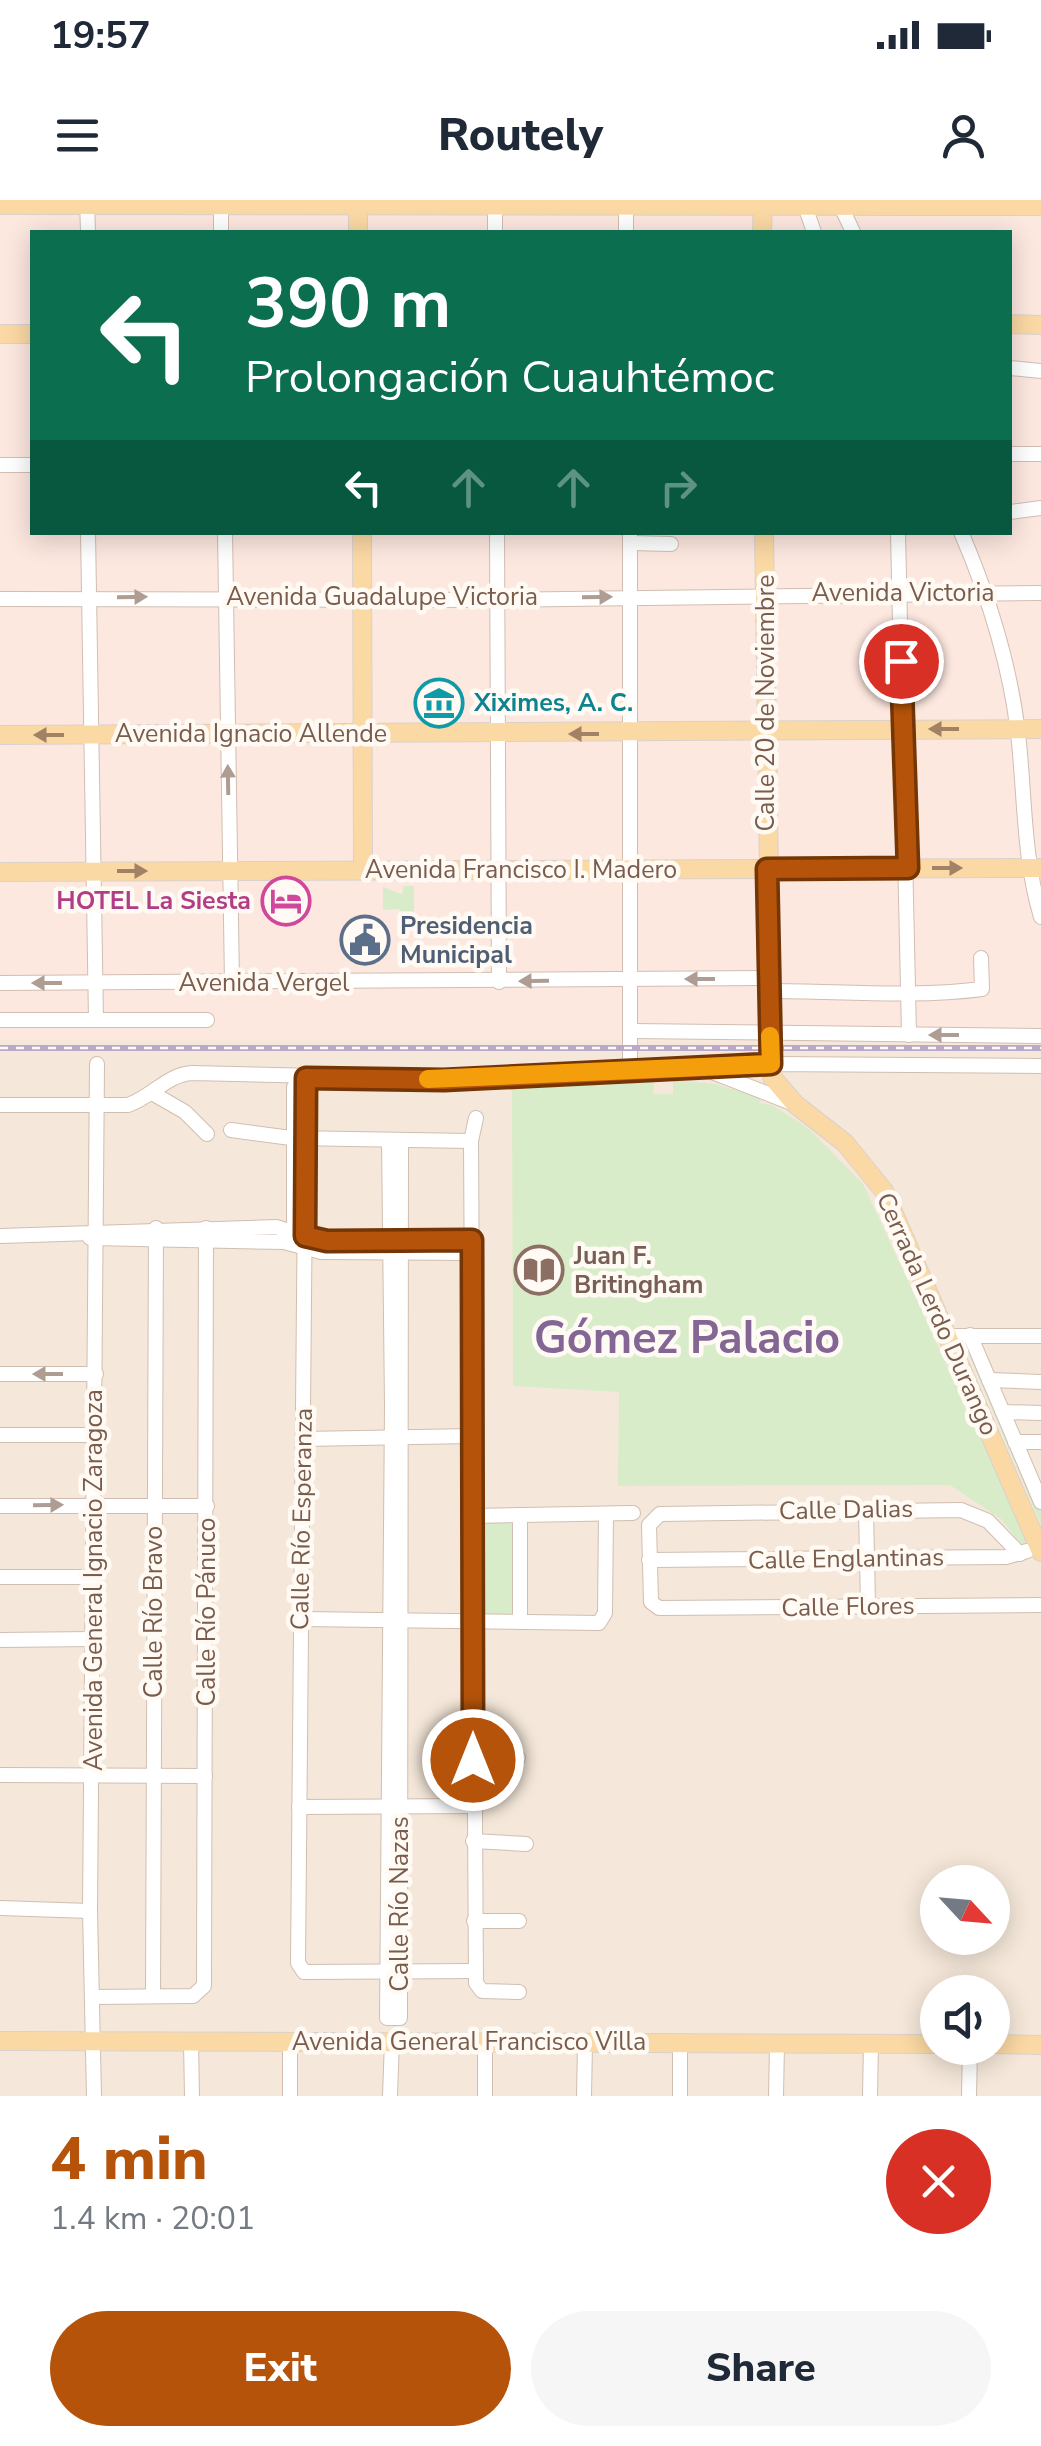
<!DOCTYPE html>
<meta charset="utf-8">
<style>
:root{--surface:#fff;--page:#f6f6f7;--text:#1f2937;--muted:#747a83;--accent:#b45309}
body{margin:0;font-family:"Nunito Sans",sans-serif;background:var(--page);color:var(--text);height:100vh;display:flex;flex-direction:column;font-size:38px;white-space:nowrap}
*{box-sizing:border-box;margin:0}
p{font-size:32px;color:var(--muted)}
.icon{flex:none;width:55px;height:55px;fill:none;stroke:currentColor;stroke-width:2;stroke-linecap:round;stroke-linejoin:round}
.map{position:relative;height:1896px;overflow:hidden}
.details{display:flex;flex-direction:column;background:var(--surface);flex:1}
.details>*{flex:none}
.hud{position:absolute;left:30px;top:30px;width:982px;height:305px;border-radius:0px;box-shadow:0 5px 25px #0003;background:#0b6e4f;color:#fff;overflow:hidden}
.needle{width:65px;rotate:116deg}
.tools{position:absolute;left:920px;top:1665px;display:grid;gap:20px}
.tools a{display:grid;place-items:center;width:90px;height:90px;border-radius:50%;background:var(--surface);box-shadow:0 5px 25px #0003;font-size:50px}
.pin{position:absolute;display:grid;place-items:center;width:85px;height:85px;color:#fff;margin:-42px;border:5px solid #fff;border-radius:50%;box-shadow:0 2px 10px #0007}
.me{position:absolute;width:110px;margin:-55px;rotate:0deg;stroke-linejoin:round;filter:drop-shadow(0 0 8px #0008)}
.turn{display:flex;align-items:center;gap:35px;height:210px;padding:0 50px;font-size:45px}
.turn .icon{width:130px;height:130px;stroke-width:2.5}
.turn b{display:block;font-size:70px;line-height:85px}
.lanes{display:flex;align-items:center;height:95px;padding:0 50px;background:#0003;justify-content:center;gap:50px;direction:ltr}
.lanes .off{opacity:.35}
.round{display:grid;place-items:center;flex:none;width:105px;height:105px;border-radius:52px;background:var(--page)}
.overview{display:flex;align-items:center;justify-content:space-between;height:170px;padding:0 50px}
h1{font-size:60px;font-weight:800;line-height:75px;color:var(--accent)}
.action{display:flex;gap:20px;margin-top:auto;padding:20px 50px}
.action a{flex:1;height:115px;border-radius:60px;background:var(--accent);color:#fff;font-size:40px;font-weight:800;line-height:115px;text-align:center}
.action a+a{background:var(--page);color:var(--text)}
.status{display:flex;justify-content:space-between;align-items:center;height:70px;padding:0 50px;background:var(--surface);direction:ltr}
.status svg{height:28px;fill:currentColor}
header{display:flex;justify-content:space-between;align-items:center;height:130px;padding:0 50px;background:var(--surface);font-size:45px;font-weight:800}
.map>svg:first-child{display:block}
.residential{fill:#f5e8da;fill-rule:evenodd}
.commercial{fill:#fde8e0;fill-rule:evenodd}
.park{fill:#d8ecc9}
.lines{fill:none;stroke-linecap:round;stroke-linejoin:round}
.minor-casing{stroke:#d1beb0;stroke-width:16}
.major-casing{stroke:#dad1cd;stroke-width:20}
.minor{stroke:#fff;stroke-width:14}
.major{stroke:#fbd9a5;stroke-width:18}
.rail-casing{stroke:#b9a8c9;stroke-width:6}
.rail{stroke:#fffaf3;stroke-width:2.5;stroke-dasharray:8;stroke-linecap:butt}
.oneway{fill:#af9d94}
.oneway2{fill:#a18267}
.route-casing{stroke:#753606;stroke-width:25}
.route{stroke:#b45309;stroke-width:18}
.slow{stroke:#f59e0b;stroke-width:18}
.labels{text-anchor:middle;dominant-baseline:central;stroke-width:9;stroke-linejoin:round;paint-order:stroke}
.street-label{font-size:25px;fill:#7a5c4d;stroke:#fffaf3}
.culture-label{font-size:25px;font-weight:bold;fill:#0d838f;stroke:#fffaf3;text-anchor:start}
.hotel-label{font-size:25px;font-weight:bold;fill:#b23c85;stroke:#fffaf3;text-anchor:end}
.service-label{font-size:25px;font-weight:bold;fill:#4e5e75;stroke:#fffaf3;text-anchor:start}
.education-label{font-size:25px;font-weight:bold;fill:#785e54;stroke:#fffaf3;text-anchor:start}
.town-label{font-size:45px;font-weight:bold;fill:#846695;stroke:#fffaf3}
</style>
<div class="status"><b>19:57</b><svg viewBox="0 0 49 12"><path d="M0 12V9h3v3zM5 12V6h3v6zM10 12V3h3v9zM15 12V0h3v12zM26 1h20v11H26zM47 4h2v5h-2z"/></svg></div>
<header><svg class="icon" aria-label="menu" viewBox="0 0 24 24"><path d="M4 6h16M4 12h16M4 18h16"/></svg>Routely<svg class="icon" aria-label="person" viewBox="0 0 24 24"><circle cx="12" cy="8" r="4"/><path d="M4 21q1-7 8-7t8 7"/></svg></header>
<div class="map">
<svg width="1041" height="1896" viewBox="0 0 1041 1896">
<rect width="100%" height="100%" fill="#fdf6ec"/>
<path class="residential" d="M0 0H1041V1896H0ZM32 32H1010V332H32ZM938 1682H992V1738H938ZM938 1792H992V1848H938Z"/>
<path class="commercial" d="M0 0H1041V841L0 840ZM32 32H1010V332H32Z"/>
<g class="park">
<polygon points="403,686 414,686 414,722 400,722 400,709 383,710 383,687 402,694"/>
<polygon points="623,877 654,880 653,894 673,894 673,880 715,884 761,898 760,903 772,905 809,929 863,984 1030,1344 1022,1345 1001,1319 950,1285 618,1286 619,1192 513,1186 512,887 549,888 550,879 611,883"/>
<polygon points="973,1146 1041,1308 1041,1325 966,1148"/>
<polygon points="477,1321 518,1322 517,1422 477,1421"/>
</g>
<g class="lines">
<g class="minor-casing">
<g id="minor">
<polyline points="87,0 88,32"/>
<polyline points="221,0 221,32"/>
<polyline points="495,0 495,32"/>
<polyline points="626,0 626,32"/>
<polyline points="839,2 853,32"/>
<polyline points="805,6 814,32"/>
<polyline points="1010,168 1041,171"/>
<polyline points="1010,254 1041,254"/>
<polyline points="0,265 32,265"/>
<polyline points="1010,312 1041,308"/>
<polyline points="88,332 96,820"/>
<polyline points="225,332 232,783"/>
<polyline points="497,332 499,782"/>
<polyline points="630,332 630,870"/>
<polyline points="898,332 909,835"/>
<path d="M961 332C988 395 1010 465 1018 533 1025 595 1023 657 1041 717"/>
<polyline points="630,343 671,344"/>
<polyline points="0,399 498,400 1041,393"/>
<polyline points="0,783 769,778"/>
<path d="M769 791C840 791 912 798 982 789L981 758"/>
<polyline points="0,820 207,820"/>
<polyline points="632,831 1041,836"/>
<polyline points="707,870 794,904"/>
<polyline points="306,878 298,1763 304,1772 476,1771"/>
<polyline points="152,893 185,912 207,934"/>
<path d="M0 905H128C152 897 166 875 192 873L444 879 771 864 1041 866"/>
<polyline points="476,918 471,941 476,1783 482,1791 519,1792"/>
<polyline points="231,930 291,938 471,941"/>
<polyline points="389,940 392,1206 387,1818 400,1818 401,940"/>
<polyline points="0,1036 276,1027 321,1041 472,1040"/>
<polyline points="90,1038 284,1042 321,1052 472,1053"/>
<polyline points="294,1038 294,887"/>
<polyline points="970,1135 1041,1302"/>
<polyline points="949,1136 1041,1136"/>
<polyline points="0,1174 96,1174"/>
<polyline points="989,1180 1041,1182"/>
<polyline points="1003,1212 1041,1213"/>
<polyline points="0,1235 95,1235"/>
<polyline points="303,1239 473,1236"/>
<polyline points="1015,1242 1041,1242"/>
<polyline points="0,1306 207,1306"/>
<polyline points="866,1309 868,1406"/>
<polyline points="473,1316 633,1313"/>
<polyline points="1020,1354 988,1321 961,1310 660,1314 649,1325 651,1402 659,1408 1041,1405"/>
<polyline points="649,1360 1006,1357 1027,1351"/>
<polyline points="0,1377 95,1377"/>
<polyline points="301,1419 599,1423 605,1413 606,1314"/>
<polyline points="520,1422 520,1315"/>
<polyline points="0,1440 94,1439"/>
<polyline points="473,1560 518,1558"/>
<polyline points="0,1575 205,1576"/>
<polyline points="299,1607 473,1606"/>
<polyline points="473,1641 526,1644"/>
<polyline points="0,1708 90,1711"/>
<polyline points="474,1721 519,1721"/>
<polyline points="153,1795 156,1028"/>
<polyline points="93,1797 193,1796 204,1786 206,1028"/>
<polyline points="191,1841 192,1896"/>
<polyline points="485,1842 485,1896"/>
<polyline points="94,1896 90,1711 97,864"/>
<polyline points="290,1896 290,1841"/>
<polyline points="390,1896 392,1841"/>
<polyline points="584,1896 585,1843"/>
<polyline points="680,1896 680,1843"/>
<polyline points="776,1896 777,1843"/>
<polyline points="870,1896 871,1844"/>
<polyline points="969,1896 970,1848"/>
</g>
</g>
<g class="major-casing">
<g id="major">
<polyline points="358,0 358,32"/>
<polyline points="0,5 1041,6"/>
<polyline points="762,32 763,0"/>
<polyline points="1010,124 1041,125"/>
<polyline points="0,134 32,134"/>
<polyline points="362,332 363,670"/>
<polyline points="764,332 772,877 795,904 845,943 884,991 1041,1352"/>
<polyline points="0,535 1041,529"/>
<polyline points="0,672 1041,668"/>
<polyline points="0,1841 938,1844"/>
<polyline points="992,1844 1041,1845"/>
</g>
</g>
<use href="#minor" class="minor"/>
<use href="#major" class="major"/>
<g class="rail-casing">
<polyline id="rail" points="0,848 1041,848"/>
</g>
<use href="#rail" class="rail"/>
</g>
<defs><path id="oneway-solid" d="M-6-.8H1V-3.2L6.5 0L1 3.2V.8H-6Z" transform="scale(2.5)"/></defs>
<g class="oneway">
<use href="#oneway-solid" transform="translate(132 397) rotate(-1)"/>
<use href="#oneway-solid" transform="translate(597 397) rotate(-1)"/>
<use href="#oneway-solid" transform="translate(228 580) rotate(-91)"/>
<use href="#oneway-solid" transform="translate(700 779) rotate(180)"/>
<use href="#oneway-solid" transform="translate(534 781) rotate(179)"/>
<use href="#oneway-solid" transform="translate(47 783) rotate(-180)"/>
<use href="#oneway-solid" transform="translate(944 835) rotate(-180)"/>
<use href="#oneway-solid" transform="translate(48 1174) rotate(180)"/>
<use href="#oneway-solid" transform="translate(48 1305) rotate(-1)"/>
</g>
<g class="oneway2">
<use href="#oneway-solid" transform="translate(944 529) rotate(-180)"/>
<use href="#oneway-solid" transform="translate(584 534) rotate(-180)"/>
<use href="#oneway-solid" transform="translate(49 535) rotate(180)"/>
<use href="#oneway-solid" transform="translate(947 668)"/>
<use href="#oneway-solid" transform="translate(132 671)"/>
</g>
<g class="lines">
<g class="route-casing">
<polyline id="route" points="473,1560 472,1040 327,1041 305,1036 306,878 444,880 771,864 767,669 908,668 901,461"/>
</g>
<use href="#route" class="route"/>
<polyline class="slow" points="428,879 771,864 770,836"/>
</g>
<defs>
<g id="museum-ring" transform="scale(2.5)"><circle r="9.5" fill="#fffaf3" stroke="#0f9aa8" stroke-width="1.5"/><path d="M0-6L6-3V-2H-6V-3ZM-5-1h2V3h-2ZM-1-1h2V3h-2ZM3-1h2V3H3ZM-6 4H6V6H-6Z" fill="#0f9aa8"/></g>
<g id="hotel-ring" transform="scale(2.5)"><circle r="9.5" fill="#fffaf3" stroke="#d1479c" stroke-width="1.5"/><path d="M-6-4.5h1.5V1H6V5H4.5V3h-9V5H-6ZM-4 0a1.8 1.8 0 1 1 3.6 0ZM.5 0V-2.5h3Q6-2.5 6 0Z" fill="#d1479c"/></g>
<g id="civic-ring" transform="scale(2.5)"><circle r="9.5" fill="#fffaf3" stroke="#5c6f8a" stroke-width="1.5"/><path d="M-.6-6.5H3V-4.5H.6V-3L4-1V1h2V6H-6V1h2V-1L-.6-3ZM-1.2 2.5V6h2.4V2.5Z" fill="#5c6f8a"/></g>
<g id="library-ring" transform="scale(2.5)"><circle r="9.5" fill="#fffaf3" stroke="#8d6e63" stroke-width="1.5"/><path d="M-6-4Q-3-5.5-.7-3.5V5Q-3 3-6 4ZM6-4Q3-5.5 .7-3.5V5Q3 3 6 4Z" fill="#8d6e63"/></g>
</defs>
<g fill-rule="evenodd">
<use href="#museum-ring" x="439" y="503"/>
<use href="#hotel-ring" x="286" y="701"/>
<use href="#civic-ring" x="365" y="740"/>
<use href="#library-ring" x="539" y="1070"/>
</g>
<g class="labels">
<g class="street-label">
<text x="903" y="393">Avenida Victoria</text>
<text x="382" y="397">Avenida Guadalupe Victoria</text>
<text transform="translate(766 503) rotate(-90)">Calle 20 de Noviembre</text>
<text x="251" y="534">Avenida Ignacio Allende</text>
<text x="521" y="670">Avenida Francisco I. Madero</text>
<text x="264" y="783">Avenida Vergel</text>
<text transform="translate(937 1114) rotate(66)">Cerrada Lerdo Durango</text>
<text transform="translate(846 1310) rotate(-1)">Calle Dalias</text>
<text transform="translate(302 1319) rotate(-89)">Calle Río Esperanza</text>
<text transform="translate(846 1359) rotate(-1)">Calle Englantinas</text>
<text transform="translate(94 1380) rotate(-90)">Avenida General Ignacio Zaragoza</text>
<text transform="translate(848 1407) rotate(-1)">Calle Flores</text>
<text transform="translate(154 1412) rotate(-90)">Calle Río Bravo</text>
<text transform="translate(207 1412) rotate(-90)">Calle Río Pánuco</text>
<text transform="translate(400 1704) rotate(-90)">Calle Río Nazas</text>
<text x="469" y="1842">Avenida General Francisco Villa</text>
</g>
<g class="culture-label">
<text x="474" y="503">Xiximes, A. C.</text>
</g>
<g class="hotel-label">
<text x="251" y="701">HOTEL La Siesta</text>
</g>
<g class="service-label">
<text x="400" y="726">Presidencia<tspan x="400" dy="29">Municipal</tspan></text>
</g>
<g class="education-label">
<text x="574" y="1056">Juan F.<tspan x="574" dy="29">Britingham</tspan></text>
</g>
<g class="town-label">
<text x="687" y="1138">Gómez Palacio</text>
</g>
</g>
</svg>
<div class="tools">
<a><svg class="needle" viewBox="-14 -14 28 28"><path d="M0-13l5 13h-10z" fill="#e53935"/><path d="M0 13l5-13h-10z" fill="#747a83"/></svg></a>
<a><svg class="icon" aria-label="sound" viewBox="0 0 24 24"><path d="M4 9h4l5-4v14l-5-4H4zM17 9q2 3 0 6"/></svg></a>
</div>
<div class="pin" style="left:901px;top:461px;background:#d93025"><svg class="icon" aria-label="arrive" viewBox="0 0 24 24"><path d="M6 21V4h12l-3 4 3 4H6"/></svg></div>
<svg class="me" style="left:473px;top:1560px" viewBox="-20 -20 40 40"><circle r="17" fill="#b45309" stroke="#fff" stroke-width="3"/><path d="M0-11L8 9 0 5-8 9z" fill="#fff"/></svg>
<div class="hud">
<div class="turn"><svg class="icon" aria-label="left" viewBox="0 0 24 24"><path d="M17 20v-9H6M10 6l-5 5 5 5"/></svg><div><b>390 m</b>Prolongación Cuauhtémoc</div></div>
<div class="lanes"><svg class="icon" aria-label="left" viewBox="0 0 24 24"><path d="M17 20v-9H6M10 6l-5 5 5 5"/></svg><svg class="icon off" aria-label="ahead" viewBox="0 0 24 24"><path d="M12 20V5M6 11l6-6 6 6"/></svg><svg class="icon off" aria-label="ahead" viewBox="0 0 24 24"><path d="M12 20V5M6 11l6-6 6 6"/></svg><svg class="icon off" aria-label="right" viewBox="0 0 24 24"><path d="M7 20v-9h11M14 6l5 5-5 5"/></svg></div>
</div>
</div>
<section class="details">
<div class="overview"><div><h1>4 min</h1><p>1.4 km · 20:01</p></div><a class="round" style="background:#d93025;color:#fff"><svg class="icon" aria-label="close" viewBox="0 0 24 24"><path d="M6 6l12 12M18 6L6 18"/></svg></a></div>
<div class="action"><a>Exit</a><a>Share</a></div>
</section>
